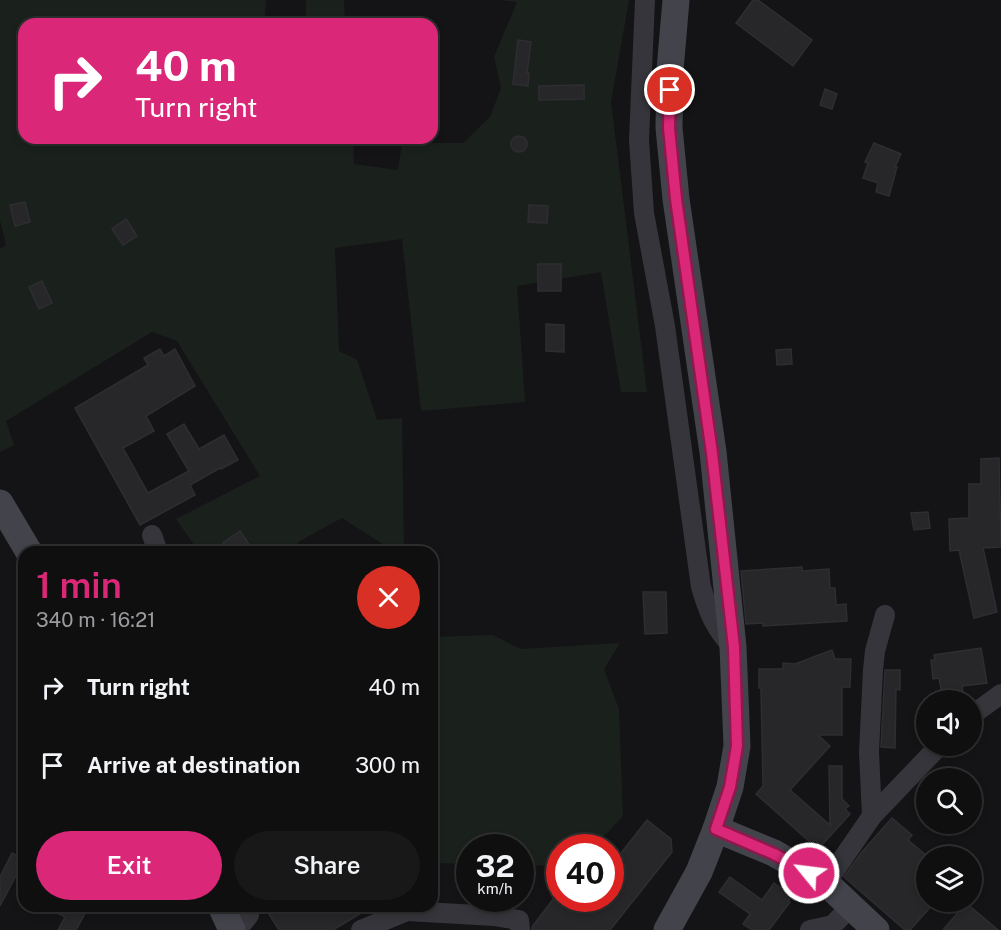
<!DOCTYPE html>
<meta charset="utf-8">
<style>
:root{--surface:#0f0f10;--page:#181819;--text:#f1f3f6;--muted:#9b9c9f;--line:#2f2f30;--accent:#db2777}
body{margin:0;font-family:"Public Sans",sans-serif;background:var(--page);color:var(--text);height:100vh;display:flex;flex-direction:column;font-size:22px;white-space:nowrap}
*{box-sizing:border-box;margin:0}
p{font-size:20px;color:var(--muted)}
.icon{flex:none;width:33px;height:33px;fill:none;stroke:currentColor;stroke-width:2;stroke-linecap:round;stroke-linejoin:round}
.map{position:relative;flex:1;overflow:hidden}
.panel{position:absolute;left:18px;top:546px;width:420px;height:366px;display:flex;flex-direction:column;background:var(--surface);border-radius:18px;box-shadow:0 3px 9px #0003,0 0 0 2px var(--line)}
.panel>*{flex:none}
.banner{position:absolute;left:18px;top:18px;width:420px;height:126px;border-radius:18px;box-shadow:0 3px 9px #0003,0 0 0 2px var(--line);background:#db2777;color:#fff;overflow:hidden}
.fabs{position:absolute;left:916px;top:690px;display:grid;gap:12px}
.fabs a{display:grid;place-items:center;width:66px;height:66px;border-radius:50%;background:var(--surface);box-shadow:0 3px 9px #0003,0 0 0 2px var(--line);font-size:30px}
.speed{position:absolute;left:456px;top:834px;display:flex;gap:12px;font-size:30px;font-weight:700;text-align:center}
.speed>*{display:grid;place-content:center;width:78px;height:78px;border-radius:50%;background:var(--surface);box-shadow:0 3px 9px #0003,0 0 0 2px var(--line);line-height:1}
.speed small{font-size:15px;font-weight:400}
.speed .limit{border:9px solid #d22;background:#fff;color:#111}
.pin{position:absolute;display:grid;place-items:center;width:51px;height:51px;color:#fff;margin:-26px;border:3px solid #fff;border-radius:50%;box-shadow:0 2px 6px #0007}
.me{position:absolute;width:66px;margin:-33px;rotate:299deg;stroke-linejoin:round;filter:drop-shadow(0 0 4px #0008)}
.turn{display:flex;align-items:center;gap:21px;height:126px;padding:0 18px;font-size:27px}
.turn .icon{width:78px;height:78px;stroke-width:2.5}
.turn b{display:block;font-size:42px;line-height:51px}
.round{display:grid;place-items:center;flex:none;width:63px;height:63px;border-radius:32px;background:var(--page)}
.overview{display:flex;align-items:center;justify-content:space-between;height:102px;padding:0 18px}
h1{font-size:36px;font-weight:600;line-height:45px;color:var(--accent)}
.primary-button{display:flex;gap:12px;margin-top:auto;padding:12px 18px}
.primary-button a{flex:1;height:69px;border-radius:36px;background:var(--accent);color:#fff;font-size:24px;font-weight:600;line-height:69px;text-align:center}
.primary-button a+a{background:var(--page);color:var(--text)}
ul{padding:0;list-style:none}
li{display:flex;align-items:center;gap:18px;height:78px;padding:0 18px}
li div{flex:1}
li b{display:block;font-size:22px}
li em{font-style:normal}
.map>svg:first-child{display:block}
.green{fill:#1a211c}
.building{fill:#27272a;stroke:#2e2e32;stroke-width:1.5}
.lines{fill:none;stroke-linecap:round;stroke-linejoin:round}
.street{stroke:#35353b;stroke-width:20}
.secondary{stroke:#43444b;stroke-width:27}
.route-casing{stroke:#8e194d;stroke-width:15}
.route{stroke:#db2777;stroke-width:10}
</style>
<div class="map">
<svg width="1001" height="930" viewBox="0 0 1001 930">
<rect width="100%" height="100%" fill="#141416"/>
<g class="green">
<polygon points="0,0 266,0 264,24 24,24 24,138 353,138 354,164 398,170 402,143 463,143 490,117 501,88 494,57 517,2 501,0 629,0 611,102 647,392 621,392 601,272 517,286 525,402 421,411 402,239 335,248 339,351 357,360 377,420 402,418 404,552 395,552 342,518 298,542 300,552 199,552 176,519 260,476 177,341 152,332 6,421 14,445 0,452 0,249 6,245 0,220"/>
<polygon points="306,0 344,0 345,24 306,24"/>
<polygon points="493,635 520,649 620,643 604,669 619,709 623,816 594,847 560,848 559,866 521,865 520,848 470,848 469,864 432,863 432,637"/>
</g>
<g class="building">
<polygon points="753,0 758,0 812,40 793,66 736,23"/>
<polygon points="518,40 531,42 527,73 529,73 528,86 513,84"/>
<polygon points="584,85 584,99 539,100 539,86"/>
<polygon points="825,89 837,94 832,109 820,105"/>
<circle cx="519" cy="144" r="8"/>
<polygon points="874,143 901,154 895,167 897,167 889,196 876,192 878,183 863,178 868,163 865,162"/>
<polygon points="25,202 30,222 15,226 10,205"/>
<polygon points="529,205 548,206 547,223 528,222"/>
<polygon points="126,219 137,236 123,245 112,229"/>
<rect x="538" y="264" width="23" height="27"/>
<polygon points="42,281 52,303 39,309 29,287"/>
<polygon points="546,324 564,325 564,352 546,351"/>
<polygon points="160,349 164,356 175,349 195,386 146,416 154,431 123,448 148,493 189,471 167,434 184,424 199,449 224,435 238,460 221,469 220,468 190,485 195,495 140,525 75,408 148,365 144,358"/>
<polygon points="791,349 792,364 777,365 776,350"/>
<polygon points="999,458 1001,547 983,548 997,612 974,618 959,550 950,551 949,519 969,518 969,484 981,484 981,459"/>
<polygon points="928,512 930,528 914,530 911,513"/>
<polygon points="240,531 254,552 230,552 223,543"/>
<polygon points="802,567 802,571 829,569 830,588 835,588 836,605 846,604 847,621 763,626 763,623 746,624 741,571"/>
<polygon points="643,592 666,592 667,633 645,634"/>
<polygon points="981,648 987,683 962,686 964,700 943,700 939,678 933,679 931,660 935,660 934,655"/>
<polygon points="832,650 835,659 851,659 850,687 842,687 842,735 818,735 830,746 790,790 830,825 829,766 842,766 842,799 849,806 845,809 850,814 821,846 815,840 812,844 756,794 763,786 761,688 759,688 759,669 783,669 783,663 795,664"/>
<polygon points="885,670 900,670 900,690 896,689 895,748 881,747"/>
<polygon points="892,818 912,835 908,840 927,856 927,902 935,902 910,930 905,930 844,877 861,853"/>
<polygon points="647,820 671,839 672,852 610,930 532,930 532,927 554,898 610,898 610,867"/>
<polygon points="12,853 24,860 0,906 0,877"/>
<polygon points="730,877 762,900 774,883 792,896 788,901 790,902 769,930 752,930 743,924 750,914 719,892"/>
<polygon points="966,903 998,930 943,930"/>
<polygon points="44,906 89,906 76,930 58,930 65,917"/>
<polygon points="264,906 321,906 325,913 337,906 373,906 333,930 279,930"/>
</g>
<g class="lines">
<g class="street">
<path d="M645 0 639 140 644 213 665 326 701 587C708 611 715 629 733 647"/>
<polyline points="152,535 158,552"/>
<polyline points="972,715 1001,694"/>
<polyline points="872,816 869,752 873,670 875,651 885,615"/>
<polyline points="826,883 872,816 939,746"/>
<polyline points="237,930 249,915 246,906"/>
<polyline points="361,930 407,911 494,916 519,920 520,930"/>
<polyline points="810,930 833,925 851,906"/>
</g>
<g class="secondary">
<polyline points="0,503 29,552"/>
<polyline points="716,829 774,853 826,883 876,930"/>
<polyline points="221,906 232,930"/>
<polyline points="667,930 699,872 716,829 730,787 737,746 733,647 713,452 676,199 669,128 670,70 676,0"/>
</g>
</g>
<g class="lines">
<g class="route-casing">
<polyline id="route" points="670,90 669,128 676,199 712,453 734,647 737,746 730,787 716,829 774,854 809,873"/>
</g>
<use href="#route" class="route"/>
</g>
</svg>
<div class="fabs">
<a><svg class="icon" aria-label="sound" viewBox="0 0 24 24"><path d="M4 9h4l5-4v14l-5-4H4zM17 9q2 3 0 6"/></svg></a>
<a><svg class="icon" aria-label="search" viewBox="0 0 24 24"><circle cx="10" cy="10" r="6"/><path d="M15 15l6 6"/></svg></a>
<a><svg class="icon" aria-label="layers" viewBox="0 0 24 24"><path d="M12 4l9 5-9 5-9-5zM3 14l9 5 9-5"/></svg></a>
</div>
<div class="speed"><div>32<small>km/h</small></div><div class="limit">40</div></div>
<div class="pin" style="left:670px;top:90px;background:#d93025"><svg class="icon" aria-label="arrive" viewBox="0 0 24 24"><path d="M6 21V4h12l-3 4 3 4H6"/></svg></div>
<svg class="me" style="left:809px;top:873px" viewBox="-20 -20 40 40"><circle r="17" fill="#db2777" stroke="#fff" stroke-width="3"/><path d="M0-11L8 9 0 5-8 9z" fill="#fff"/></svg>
<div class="banner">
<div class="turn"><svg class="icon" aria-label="right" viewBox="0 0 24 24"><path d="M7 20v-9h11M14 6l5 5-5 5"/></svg><div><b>40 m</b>Turn right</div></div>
</div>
<section class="panel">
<div class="overview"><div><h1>1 min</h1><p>340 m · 16:21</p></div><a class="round" style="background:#d93025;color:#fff"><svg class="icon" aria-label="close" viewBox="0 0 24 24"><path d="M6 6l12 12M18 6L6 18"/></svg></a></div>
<ul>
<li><svg class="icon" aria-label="right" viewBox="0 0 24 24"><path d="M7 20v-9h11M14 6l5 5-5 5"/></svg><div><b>Turn right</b></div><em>40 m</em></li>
<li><svg class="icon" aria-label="arrive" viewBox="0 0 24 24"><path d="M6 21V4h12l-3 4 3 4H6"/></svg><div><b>Arrive at destination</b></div><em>300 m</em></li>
</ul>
<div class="primary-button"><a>Exit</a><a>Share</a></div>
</section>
</div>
